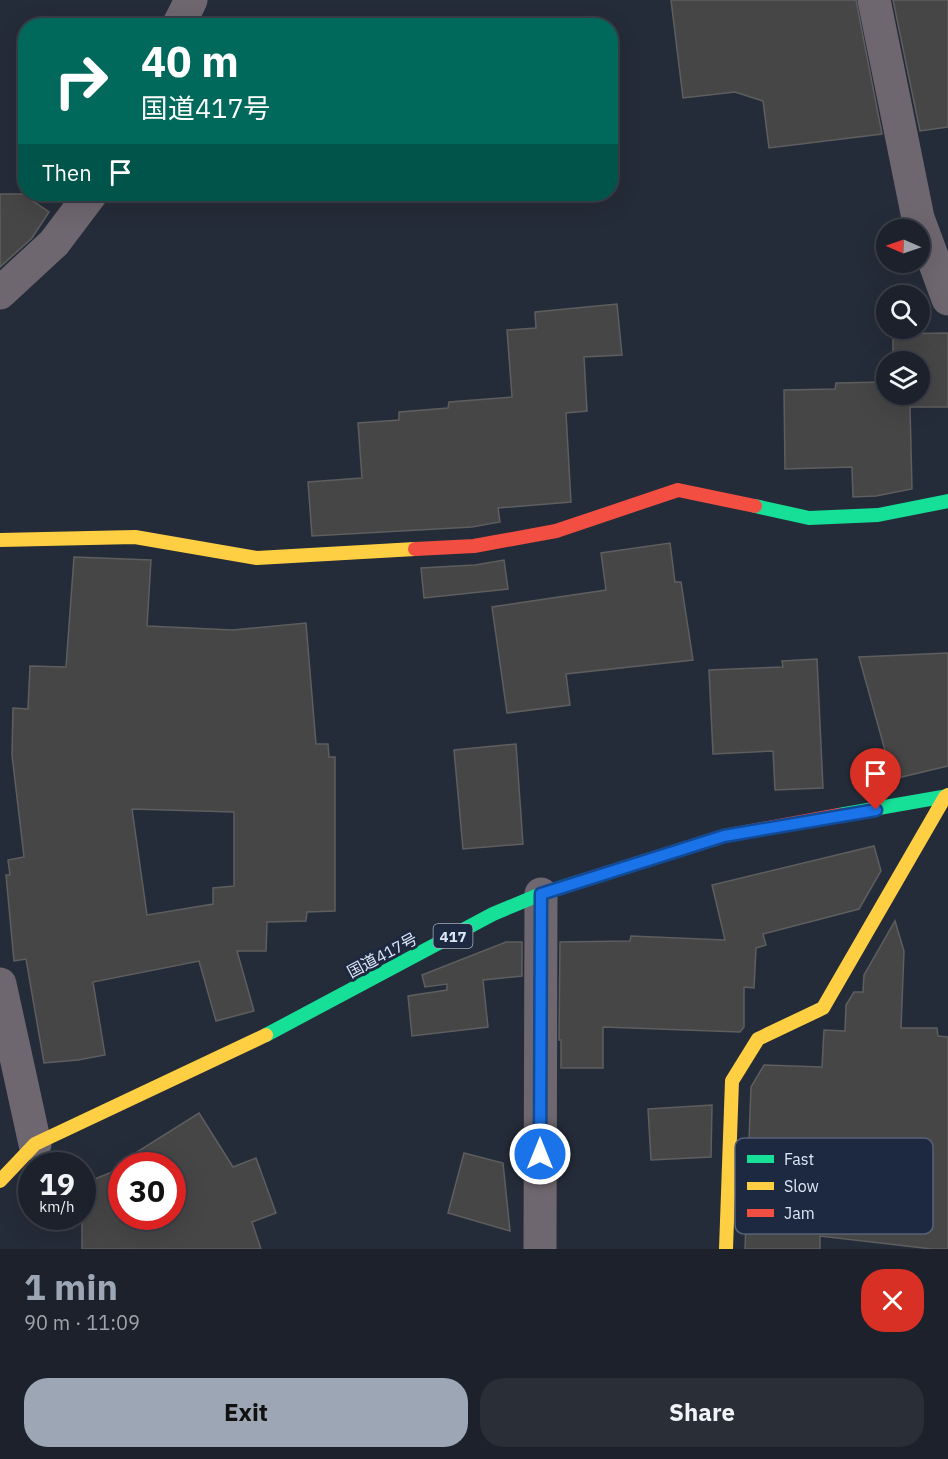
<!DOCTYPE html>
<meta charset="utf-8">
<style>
:root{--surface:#1c212b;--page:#292e37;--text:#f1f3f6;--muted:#a0a3a9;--line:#3a3e47;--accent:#9da6b4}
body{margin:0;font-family:"IBM Plex Sans","Noto Sans JP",sans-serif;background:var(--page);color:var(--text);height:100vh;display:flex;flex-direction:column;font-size:22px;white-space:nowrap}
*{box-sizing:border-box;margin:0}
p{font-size:20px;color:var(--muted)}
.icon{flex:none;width:33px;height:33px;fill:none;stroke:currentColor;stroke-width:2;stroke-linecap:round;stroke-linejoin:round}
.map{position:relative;height:1249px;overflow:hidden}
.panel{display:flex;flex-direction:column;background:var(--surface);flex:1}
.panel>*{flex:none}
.banner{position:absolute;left:18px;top:18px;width:600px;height:183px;border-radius:24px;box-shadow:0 6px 24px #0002,0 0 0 2px var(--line);background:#00695c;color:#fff;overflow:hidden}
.needle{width:39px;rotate:272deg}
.controls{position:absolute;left:876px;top:219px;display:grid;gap:12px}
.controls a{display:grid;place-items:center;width:54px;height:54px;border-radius:50%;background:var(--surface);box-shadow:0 6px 24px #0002,0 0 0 2px var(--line);font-size:30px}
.speed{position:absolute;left:18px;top:1152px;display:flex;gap:12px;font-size:30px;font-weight:700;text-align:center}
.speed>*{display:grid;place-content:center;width:78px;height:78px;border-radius:50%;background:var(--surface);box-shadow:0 6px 24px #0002,0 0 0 2px var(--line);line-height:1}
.speed small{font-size:15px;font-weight:400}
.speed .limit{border:9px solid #d22;background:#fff;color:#111}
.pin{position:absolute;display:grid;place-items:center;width:51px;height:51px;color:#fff;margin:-62px -26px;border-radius:50% 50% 50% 0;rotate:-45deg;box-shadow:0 0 6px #0007}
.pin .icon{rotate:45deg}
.me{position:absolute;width:66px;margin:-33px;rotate:0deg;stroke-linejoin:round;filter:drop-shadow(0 0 4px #0008)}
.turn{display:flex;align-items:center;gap:21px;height:126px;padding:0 24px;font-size:27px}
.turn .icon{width:78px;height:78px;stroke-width:2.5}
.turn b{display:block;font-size:42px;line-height:51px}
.then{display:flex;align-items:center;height:57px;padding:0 24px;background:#0003;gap:12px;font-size:22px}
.round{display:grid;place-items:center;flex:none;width:63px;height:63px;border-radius:24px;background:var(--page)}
.overview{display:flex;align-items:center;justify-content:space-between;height:102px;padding:0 24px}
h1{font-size:36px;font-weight:800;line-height:45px;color:var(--accent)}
.cta{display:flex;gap:12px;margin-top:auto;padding:12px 24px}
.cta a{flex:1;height:69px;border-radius:24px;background:var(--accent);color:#111;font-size:24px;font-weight:800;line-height:69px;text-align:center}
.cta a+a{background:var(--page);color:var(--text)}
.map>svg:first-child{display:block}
.building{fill:#464647;stroke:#5e5e5e;stroke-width:1.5;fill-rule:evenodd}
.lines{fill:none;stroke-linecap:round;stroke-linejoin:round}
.street{stroke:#6f676f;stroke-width:33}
.fast{stroke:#16e098;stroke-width:14}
.slow{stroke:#ffcf43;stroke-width:14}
.jam{stroke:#f24e42;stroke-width:14}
.route-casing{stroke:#114b97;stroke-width:15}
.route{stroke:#1a73e8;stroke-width:10}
.labels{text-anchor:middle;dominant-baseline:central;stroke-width:6;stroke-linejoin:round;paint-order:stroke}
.shield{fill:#1d2941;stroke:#a4aec0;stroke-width:1.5}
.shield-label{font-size:15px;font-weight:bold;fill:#dee7f7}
.street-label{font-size:16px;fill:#dee7f7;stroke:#1d2941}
.key{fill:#1d2941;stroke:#576278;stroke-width:1.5}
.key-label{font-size:16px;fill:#dee7f7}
</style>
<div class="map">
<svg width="948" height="1249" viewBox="0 0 948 1249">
<rect width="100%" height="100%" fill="#252c39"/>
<g class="building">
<polygon points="671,0 856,0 882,134 769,148 763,101 735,92 683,98"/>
<polygon points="893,0 948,0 948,127 920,131"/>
<polygon points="0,194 23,194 49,212 32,238 0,267"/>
<polygon points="617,304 622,355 584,357 587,411 566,413 571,502 498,508 500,522 472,527 312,536 308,482 362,478 358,423 399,420 399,412 448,408 449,402 512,397 507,330 536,328 535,312"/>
<polygon points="948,333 948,407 910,407 912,489 876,496 853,497 852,467 785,469 784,390 835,389 836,383 886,382 886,394 920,394 920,362 893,362 893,334"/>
<polygon points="670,543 675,582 681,582 693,660 566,674 570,705 507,713 492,607 606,590 601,553"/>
<path d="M74 557 151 560 147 626 233 630 306 623 316 744H328L329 757H335V911L307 912 306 921 267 922 266 951H237L254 1011 216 1021 199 961 93 982 105 1055 78 1060 44 1063 26 959 14 961 6 875H10L8 860 24 857 12 755 13 708 28 709 30 666 66 667ZM132 809 234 812V886L213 888V904L147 915Z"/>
<polygon points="504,560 508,589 424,598 421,568 475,565"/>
<polygon points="948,653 948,766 893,779 859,657"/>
<polygon points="817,659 823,788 775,790 773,751 713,754 709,670 783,667 782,661"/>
<polygon points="516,744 523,844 463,849 454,750"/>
<polygon points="874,846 881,871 859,909 763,934 766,945 756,948 754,988 744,987 744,1027 740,1032 603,1027 603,1068 561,1068 561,1040 559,1040 560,942 630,941 631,936 725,940 712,885"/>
<polygon points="895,921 904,951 901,1028 937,1028 938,1036 948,1037 948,1249 932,1249 820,1236 820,1249 745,1249 751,1087 764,1065 822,1067 824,1030 845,1031 846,1005 854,992 863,992 864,975"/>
<polygon points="506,942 522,942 522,976 483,980 488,1027 412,1036 408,996 447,990 447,984 425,987 422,975"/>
<polygon points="712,1105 711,1157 651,1160 648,1109"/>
<polygon points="199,1113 233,1167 256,1158 276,1213 252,1222 261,1249 82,1249 82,1184 122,1168 122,1216 172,1216 172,1166 128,1166 133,1164 129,1157"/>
<polygon points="464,1153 503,1163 510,1231 448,1213"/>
</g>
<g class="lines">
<g class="street">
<polyline points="874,0 918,218 948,299"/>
<polyline points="178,26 191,0"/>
<polyline points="0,293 54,243 91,194"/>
<polyline points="0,984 35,1144"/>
<polyline points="540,1249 541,894"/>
</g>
<g class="fast">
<polyline points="755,506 809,518 878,515 948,501"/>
<polyline points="839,815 948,796"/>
<polyline points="266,1035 493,914 541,894 578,882"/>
</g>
<g class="slow">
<polyline points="0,540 135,537 257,558 415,549"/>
<polyline points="0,1181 35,1144 266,1035"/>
<polyline points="726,1249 732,1081 758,1039 823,1008 945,797 948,795"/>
</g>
<g class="jam">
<polyline points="415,549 474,546 556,531 678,490 755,506"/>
<polyline points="578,882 724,836 839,815"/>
</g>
</g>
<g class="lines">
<g class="route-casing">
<polyline id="route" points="540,1154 541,894 724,836 876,810"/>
</g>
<use href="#route" class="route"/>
</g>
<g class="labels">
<rect class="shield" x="433.5" y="924" width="39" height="24" rx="4.5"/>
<g class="shield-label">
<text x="453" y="936">417</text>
</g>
<g class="street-label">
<text transform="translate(382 955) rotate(-28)">国道417号</text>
</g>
</g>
<rect x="735" y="1138" width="198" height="96" rx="9" class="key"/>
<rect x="747" y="1155" width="27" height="8" fill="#16e098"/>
<rect x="747" y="1182" width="27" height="8" fill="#ffcf43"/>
<rect x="747" y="1209" width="27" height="8" fill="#f24e42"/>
<g class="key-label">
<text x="784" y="1165">Fast</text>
<text x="784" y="1192">Slow</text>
<text x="784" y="1219">Jam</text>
</g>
</svg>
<div class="controls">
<a><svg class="needle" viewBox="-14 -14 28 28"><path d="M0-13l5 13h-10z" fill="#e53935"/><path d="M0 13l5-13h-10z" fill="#a0a3a9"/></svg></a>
<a><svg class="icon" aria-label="search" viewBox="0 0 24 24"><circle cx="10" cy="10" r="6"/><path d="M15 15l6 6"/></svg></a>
<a><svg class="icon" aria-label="layers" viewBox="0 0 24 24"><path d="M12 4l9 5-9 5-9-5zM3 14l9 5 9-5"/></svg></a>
</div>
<div class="speed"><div>19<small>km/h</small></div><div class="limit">30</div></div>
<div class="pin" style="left:876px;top:810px;background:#d93025"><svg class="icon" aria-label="arrive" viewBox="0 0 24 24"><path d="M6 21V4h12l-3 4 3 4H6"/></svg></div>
<svg class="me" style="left:540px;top:1154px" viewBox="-20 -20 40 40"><circle r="17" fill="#1a73e8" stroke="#fff" stroke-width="3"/><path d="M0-11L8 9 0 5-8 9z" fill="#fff"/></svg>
<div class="banner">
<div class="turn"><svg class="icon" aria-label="right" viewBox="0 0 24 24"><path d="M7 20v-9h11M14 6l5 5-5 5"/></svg><div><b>40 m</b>国道417号</div></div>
<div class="then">Then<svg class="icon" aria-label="arrive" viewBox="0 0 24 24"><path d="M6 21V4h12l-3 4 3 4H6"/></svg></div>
</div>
</div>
<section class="panel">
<div class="overview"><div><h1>1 min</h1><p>90 m · 11:09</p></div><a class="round" style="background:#d93025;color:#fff"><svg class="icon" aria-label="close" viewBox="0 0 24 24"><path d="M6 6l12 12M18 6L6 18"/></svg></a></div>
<div class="cta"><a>Exit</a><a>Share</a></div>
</section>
